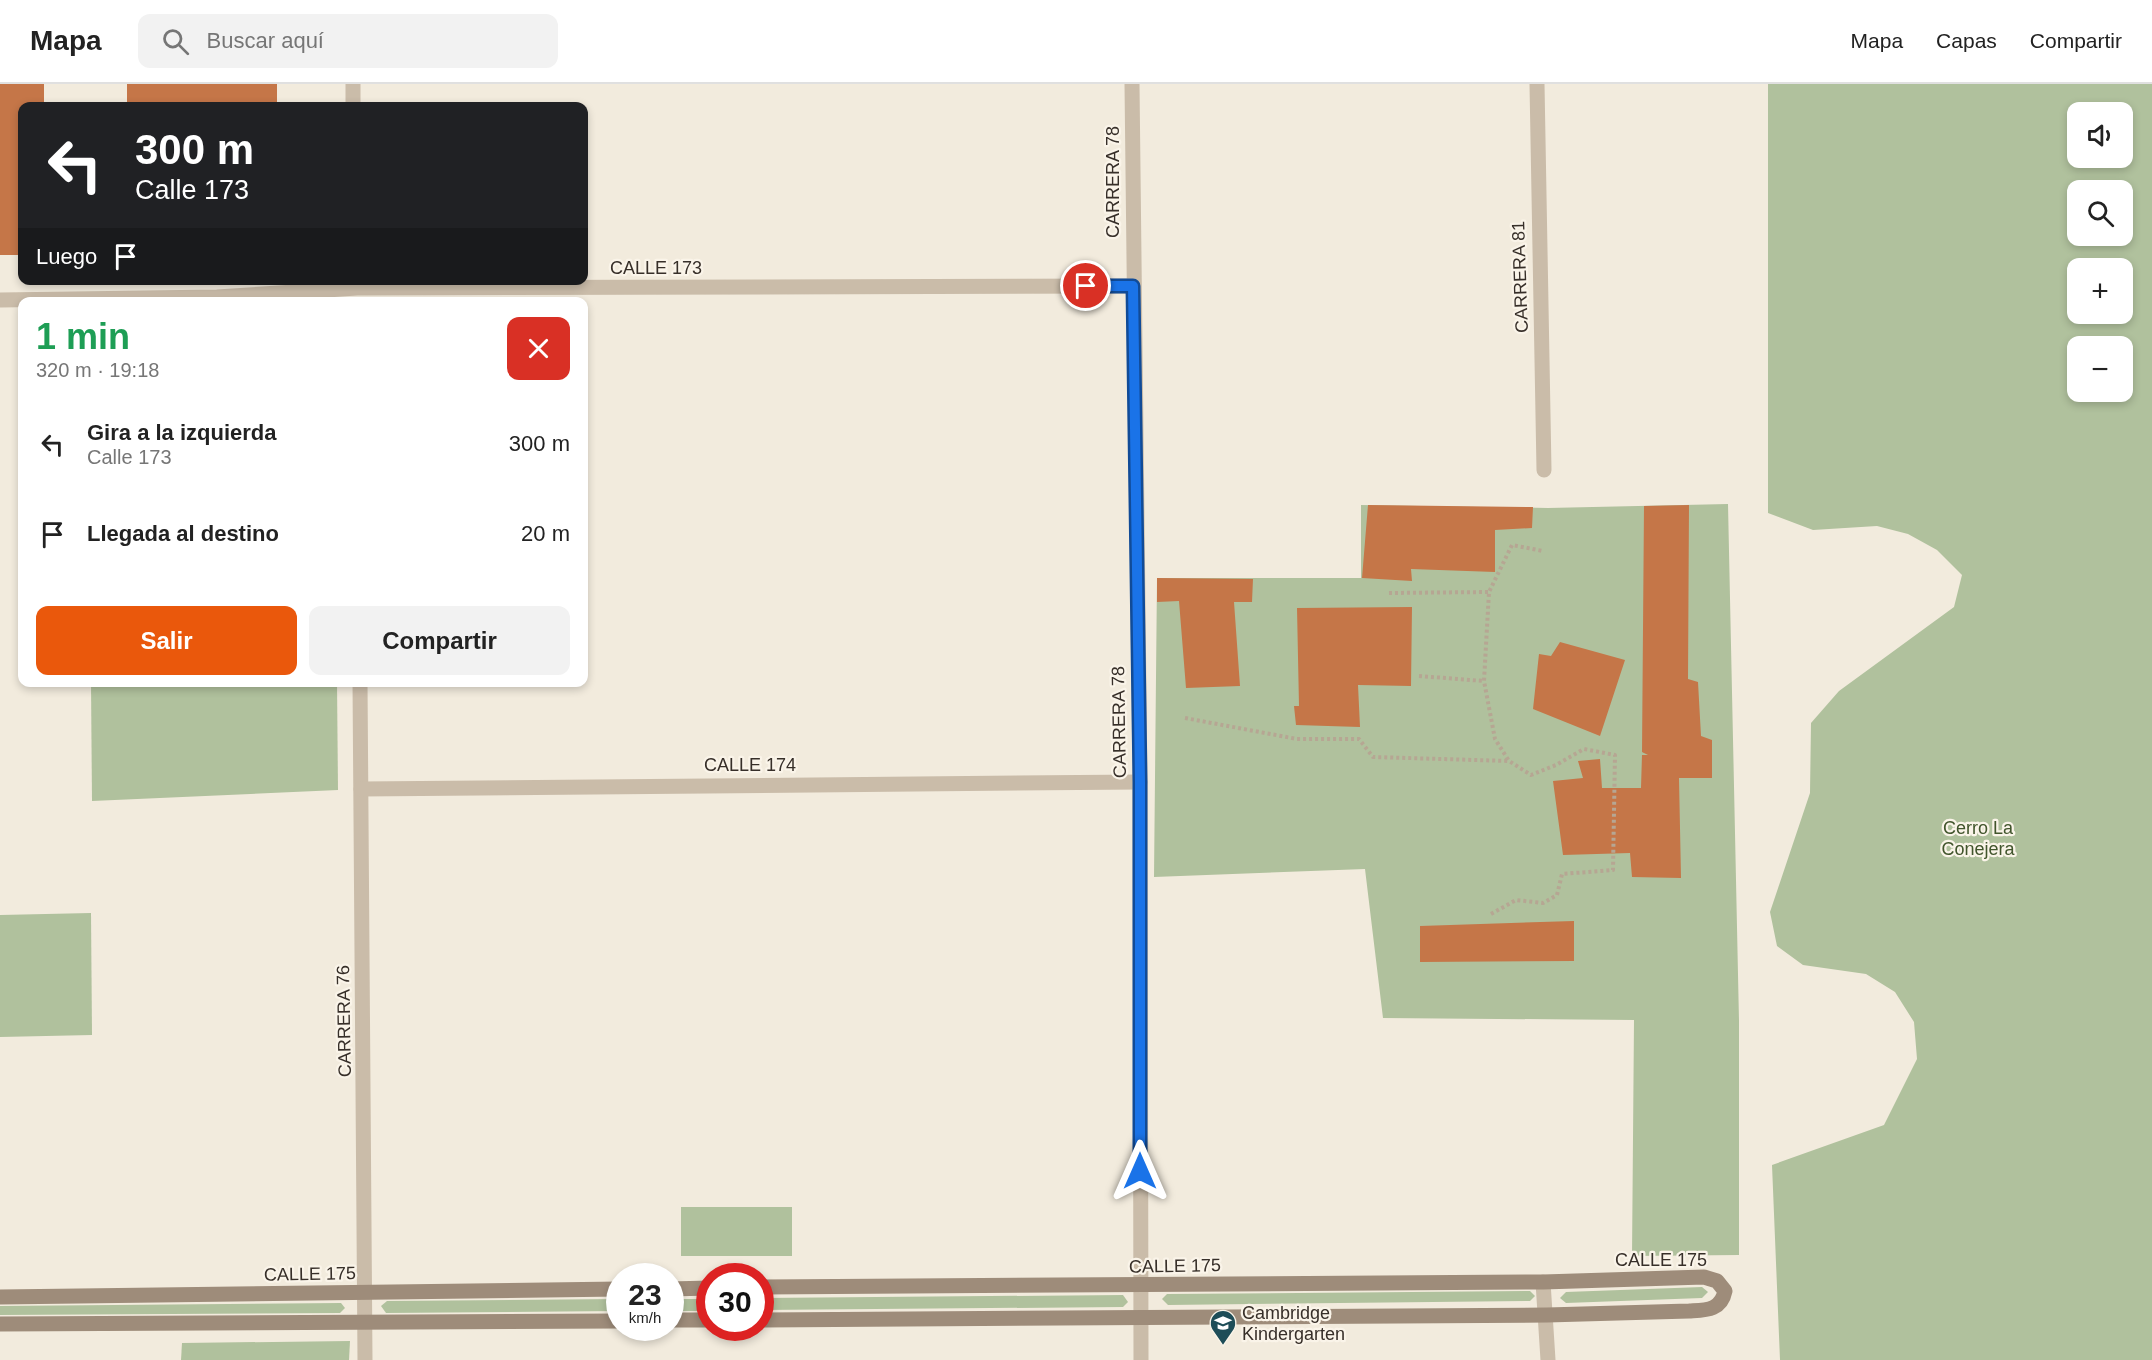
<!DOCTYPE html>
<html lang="es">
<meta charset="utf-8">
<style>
:root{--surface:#fff;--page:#f2f2f2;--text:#222;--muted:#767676;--line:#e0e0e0;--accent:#ea580c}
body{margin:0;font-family:Helvetica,sans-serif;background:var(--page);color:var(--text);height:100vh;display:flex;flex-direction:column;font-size:22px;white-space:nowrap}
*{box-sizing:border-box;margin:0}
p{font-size:20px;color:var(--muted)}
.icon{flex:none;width:33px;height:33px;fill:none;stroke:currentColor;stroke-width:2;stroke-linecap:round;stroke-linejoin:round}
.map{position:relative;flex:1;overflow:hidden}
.side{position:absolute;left:18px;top:213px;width:570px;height:390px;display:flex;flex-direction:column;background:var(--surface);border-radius:12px;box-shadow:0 3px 9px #0003}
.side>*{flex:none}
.top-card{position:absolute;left:18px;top:18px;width:570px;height:183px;border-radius:12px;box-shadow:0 3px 9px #0003;background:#202124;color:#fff;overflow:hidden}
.buttons{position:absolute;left:2067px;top:18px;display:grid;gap:12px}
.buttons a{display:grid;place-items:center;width:66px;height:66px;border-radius:12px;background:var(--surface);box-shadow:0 3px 9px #0003;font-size:30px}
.speed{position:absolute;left:606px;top:1179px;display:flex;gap:12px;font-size:30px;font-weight:700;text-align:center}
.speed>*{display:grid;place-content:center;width:78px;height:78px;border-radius:50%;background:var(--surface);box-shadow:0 3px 9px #0003;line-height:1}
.speed small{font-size:15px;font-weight:400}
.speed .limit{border:9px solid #d22;background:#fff;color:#111}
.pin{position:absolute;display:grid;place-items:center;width:51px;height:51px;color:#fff;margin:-26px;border:3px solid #fff;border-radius:50%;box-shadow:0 2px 6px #0007}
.me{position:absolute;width:66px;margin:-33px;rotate:0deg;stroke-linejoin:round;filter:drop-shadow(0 0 4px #0008)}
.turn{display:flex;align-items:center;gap:21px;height:126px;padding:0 18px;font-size:27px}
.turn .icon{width:78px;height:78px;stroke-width:2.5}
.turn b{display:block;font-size:42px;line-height:51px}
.then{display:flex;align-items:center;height:57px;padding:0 18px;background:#0003;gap:12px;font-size:22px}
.round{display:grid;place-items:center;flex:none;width:63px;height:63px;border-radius:12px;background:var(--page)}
.headline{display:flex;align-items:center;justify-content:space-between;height:102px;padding:0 18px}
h1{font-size:36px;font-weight:700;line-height:45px;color:#1e9e55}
.primary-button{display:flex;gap:12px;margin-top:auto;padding:12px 18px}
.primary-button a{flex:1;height:69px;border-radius:12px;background:var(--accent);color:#fff;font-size:24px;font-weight:700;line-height:69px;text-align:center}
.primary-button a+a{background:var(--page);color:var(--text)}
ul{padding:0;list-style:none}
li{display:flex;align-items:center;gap:18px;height:90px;padding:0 18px}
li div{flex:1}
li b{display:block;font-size:22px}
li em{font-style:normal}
header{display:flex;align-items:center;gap:36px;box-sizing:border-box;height:84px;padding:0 30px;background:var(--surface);border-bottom:2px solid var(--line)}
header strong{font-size:28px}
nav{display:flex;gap:33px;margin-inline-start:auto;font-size:21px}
.search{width:420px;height:54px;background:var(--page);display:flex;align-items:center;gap:15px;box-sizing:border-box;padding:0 21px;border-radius:12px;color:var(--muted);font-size:22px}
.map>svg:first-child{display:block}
.green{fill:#b0c19d;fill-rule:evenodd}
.building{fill:#c57648}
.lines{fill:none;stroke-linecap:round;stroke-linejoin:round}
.path{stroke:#b6a693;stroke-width:4;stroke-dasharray:3 3;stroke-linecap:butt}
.street{stroke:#cabca9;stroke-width:15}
.secondary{stroke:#9e8c7a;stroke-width:15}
.route-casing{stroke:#114b97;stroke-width:15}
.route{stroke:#1a73e8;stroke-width:10}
.labels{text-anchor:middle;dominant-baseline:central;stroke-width:4.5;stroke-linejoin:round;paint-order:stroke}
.street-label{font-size:18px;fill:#372f29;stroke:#faf4e9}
.park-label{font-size:18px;fill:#41552c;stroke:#faf4e9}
.poi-label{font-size:18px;fill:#372f29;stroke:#faf4e9;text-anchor:start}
</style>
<header>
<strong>Mapa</strong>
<div class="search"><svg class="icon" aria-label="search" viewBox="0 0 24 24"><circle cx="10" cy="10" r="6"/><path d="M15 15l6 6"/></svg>Buscar aquí</div>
<nav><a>Mapa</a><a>Capas</a><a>Compartir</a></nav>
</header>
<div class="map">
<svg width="2152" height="1276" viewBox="0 0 2152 1276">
<rect width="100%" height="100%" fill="#f2ebdd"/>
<g class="green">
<path d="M1768 0H2152V1276H1780L1772 1081 1884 1041 1917 975 1914 938 1895 908 1866 890 1803 881 1777 862 1770 828 1810 709 1811 639 1839 607 1954 523 1962 491 1937 466 1908 450 1877 442 1813 446 1768 429ZM2078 28H2122V74H2078ZM2078 106H2122V152H2078ZM2078 184H2122V230H2078ZM2078 262H2122V308H2078Z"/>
<polygon points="1728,420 1739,937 1739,1171 1632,1172 1634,936 1383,934 1365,785 1154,793 1157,494 1361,494 1361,421 1548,424"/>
<polygon points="91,599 337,599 338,706 92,717"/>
<polygon points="91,829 92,951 0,953 0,831"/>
<rect x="681" y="1123" width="111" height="49"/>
<polygon points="1702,1203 1708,1208 1702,1214 1566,1219 1560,1214 1566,1208"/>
<polygon points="1530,1207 1535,1212 1530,1217 1168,1221 1162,1215 1167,1210"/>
<polygon points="1123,1211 1128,1218 1123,1223 760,1226 761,1214"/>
<polygon points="619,1215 619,1227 386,1229 381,1222 387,1217"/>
<polygon points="670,1215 709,1215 709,1227 671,1227"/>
<polygon points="341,1219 345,1224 340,1229 0,1231 0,1222"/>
<polygon points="350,1257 349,1276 181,1276 182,1259"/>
</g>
<g class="building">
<polygon points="0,0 44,0 44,22 22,22 22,171 0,171"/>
<rect x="127" y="0" width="150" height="22"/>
<polygon points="1368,421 1533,423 1532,444 1495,446 1495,488 1411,485 1412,497 1362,494"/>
<polygon points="1689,421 1688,595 1698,598 1701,652 1712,656 1712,694 1679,694 1681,794 1632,793 1630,769 1563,771 1553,697 1583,694 1578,677 1600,675 1602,704 1641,704 1642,671 1648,671 1642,668 1644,422"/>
<polygon points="1157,494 1253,495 1252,518 1234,518 1240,602 1186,604 1179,517 1157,518"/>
<polygon points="1412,523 1411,602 1358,601 1360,643 1296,641 1294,622 1299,622 1297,524"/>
<polygon points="1560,558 1625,576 1600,652 1533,625 1539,570 1551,572"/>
<polygon points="1574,837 1574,877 1420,878 1420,842"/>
</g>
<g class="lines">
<g class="path">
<polyline points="1389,509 1489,508"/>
<polyline points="1419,592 1484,597"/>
<polyline points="1185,634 1297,655 1359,655 1373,673 1509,677"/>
<polyline points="1491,830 1516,816 1543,819 1557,811 1562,790 1613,786 1615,671 1584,665 1556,681 1531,691 1509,677 1495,655 1484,597 1489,508 1512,461 1543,467"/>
</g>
<g class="street">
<polyline points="353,0 353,22"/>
<polyline points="1132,0 1140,698 1141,1276"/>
<polyline points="1537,0 1544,386"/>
<polyline points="0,216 217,213 357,204 1133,202"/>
<polyline points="360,598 365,1276"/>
<polyline points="361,705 1140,698"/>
<polyline points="1543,1198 1548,1276"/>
</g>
<g class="secondary">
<path d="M760 1203 1543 1198 1704 1193 1717 1197 1725 1207C1721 1227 1705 1226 1689 1227L1547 1231 760 1236"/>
<polyline points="670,1205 710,1204"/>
<polyline points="0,1213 620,1205"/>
<polyline points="670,1236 710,1236"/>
<polyline points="0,1240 620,1237"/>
</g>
</g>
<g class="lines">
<g class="route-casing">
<polyline id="route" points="1086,202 1133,202 1140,698 1140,1087"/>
</g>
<use href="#route" class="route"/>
</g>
<defs>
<g id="school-pin" transform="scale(1.35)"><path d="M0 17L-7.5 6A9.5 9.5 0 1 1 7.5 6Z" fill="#1e4d58" stroke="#faf4e9"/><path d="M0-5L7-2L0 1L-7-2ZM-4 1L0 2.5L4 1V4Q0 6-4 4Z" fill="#fff"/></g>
</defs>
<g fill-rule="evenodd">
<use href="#school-pin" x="1223" y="1239"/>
</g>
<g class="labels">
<g class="street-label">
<text transform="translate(1113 98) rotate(-90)">CARRERA 78</text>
<text x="656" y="184">CALLE 173</text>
<text transform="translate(1520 193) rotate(-92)">CARRERA 81</text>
<text transform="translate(1119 638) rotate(-91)">CARRERA 78</text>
<text x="750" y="681">CALLE 174</text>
<text transform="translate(344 937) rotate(-91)">CARRERA 76</text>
<text x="1661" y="1176">CALLE 175</text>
<text transform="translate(1175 1182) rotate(-1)">CALLE 175</text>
<text transform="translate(310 1190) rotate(-1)">CALLE 175</text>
</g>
<g class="park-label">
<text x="1978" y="744">Cerro La<tspan x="1978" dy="21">Conejera</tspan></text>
</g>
<g class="poi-label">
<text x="1242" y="1229">Cambridge<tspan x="1242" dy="21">Kindergarten</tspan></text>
</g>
</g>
</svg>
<div class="buttons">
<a><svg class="icon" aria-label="sound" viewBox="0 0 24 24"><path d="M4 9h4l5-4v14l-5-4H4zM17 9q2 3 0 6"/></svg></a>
<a><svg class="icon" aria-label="search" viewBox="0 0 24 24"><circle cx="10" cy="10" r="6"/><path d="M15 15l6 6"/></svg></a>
<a>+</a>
<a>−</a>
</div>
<div class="speed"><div>23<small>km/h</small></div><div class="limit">30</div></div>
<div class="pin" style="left:1086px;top:202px;background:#d93025"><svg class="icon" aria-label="arrive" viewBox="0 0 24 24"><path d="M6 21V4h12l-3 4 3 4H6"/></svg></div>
<svg class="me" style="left:1140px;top:1087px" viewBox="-20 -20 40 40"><path d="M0-17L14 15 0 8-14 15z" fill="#1a73e8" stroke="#fff" stroke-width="4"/></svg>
<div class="top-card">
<div class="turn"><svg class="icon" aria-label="left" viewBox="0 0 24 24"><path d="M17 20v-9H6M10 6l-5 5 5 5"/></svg><div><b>300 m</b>Calle 173</div></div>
<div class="then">Luego<svg class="icon" aria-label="arrive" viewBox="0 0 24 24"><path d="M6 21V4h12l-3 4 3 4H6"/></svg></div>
</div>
<section class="side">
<div class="headline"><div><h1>1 min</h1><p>320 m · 19:18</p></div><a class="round" style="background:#d93025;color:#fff"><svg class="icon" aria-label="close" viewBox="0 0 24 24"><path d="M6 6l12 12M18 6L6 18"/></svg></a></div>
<ul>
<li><svg class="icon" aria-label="left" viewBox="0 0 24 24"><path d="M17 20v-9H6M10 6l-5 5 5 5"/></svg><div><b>Gira a la izquierda</b><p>Calle 173</p></div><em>300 m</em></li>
<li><svg class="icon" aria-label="arrive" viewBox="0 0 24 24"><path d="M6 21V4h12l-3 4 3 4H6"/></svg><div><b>Llegada al destino</b></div><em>20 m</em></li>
</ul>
<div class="primary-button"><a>Salir</a><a>Compartir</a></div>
</section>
</div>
